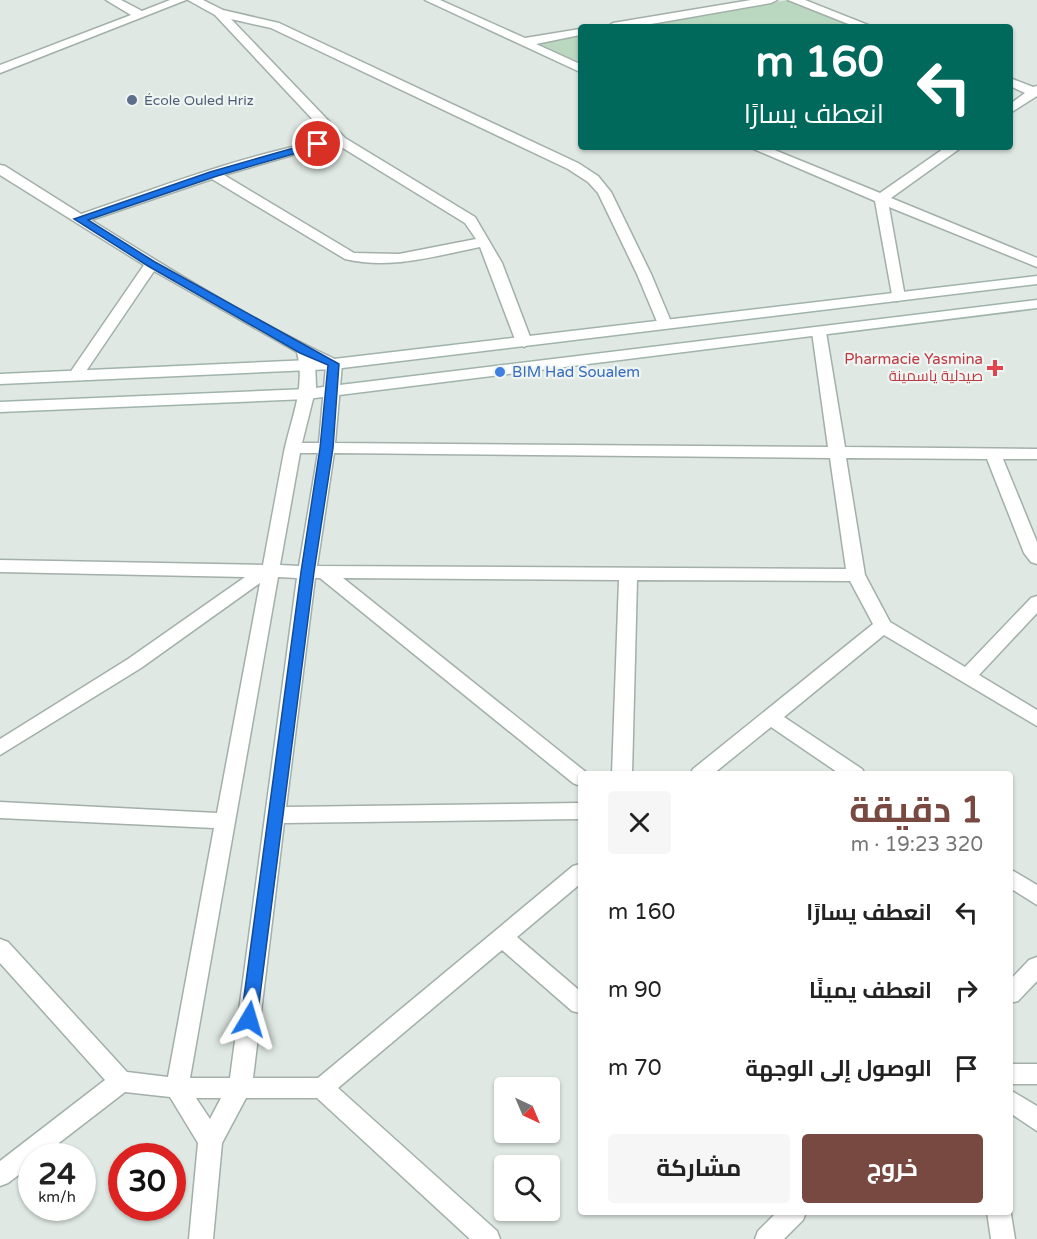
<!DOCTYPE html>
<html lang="ar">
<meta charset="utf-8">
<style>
:root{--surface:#fff;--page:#f6f6f6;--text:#222;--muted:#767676;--accent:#784940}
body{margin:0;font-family:"Varela Round",Cairo,sans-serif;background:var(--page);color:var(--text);direction:rtl;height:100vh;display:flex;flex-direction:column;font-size:22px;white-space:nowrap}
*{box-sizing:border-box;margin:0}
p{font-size:20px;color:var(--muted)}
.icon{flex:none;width:33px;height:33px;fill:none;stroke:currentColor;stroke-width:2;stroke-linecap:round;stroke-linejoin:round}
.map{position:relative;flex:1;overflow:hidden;direction:ltr}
.drawer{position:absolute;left:578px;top:771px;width:435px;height:444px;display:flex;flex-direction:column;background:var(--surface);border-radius:6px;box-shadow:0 2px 4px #0004;direction:rtl}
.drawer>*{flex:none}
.guide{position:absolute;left:578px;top:24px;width:435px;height:126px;border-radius:6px;box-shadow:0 2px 4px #0004;direction:rtl;background:#00695c;color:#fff;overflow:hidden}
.needle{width:39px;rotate:136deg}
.fabs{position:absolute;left:494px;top:1077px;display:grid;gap:12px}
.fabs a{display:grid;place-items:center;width:66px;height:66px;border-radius:6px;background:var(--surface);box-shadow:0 2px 4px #0004;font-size:30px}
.speed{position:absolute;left:18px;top:1143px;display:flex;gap:12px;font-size:30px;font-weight:700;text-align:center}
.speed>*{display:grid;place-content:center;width:78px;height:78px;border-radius:50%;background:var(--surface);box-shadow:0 2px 4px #0004;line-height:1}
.speed small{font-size:15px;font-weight:400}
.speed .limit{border:9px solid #d22;background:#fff;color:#111}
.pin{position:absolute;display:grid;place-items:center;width:51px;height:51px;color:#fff;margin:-26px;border:3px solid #fff;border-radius:50%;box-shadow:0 2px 6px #0007}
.me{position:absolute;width:66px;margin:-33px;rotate:7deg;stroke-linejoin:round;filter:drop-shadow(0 0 4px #0008)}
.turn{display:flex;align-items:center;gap:21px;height:126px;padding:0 30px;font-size:27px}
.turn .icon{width:78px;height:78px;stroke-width:2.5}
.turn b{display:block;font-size:42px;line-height:51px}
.round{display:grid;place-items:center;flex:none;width:63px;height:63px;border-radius:6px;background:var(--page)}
.headline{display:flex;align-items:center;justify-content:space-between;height:102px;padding:0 30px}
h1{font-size:36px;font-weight:700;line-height:45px;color:var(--accent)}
.action{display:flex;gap:12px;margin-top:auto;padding:12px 30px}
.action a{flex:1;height:69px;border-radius:6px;background:var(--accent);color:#fff;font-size:24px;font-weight:700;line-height:69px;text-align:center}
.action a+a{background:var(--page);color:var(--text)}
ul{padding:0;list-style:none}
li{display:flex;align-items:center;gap:18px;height:78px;padding:0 30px}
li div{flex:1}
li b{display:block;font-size:22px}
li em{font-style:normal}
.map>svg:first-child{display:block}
.green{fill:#bad7c0}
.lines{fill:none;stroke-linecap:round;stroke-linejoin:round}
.street-casing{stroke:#a3afa9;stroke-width:3}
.secondary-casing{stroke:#a0b3aa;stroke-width:3}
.street{fill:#fff;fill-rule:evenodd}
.secondary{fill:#fff;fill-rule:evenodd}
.route{fill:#1a73e8;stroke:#114b97;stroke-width:1.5}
.service-dot{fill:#5c6f8a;stroke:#eff5f2;stroke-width:2}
.health-dot{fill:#e0444e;stroke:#eff5f2;stroke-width:2}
.shop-dot{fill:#3f7fe0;stroke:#eff5f2;stroke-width:2}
.labels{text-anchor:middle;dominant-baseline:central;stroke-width:4.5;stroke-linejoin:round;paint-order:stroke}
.far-service-label{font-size:14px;fill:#4e5e75;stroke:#eff5f2;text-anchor:start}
.health-label{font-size:15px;fill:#be3a42;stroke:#eff5f2;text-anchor:end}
.shop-label{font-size:15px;fill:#366cbe;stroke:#eff5f2;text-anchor:start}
</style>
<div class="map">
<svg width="1037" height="1239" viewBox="0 0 1037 1239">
<rect width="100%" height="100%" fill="#dfe8e3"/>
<g class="green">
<polygon points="789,0 865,27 619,27"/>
<polygon points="580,33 580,68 525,42"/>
</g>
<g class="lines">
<g class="street-casing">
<g id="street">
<polygon points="106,0 121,0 142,11 170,0 186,0 0,73 0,65 131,15"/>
<path d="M188 0H203L223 10 279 23 578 163 598 176 611 192 651 274 672 324 665 328 658 324 637 274 598 193 588 182 568 169 271 28 231 19 345 138 475 217 502 263 532 342 524 347 516 342 480 247C435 256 390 270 345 259L212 179 91 220C171 270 253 321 339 361L342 364 335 443 828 447 812 332 819 328 826 332 845 447 1037 449V459H1003L1037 542V564L1031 562 1024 553 987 459 846 458 865 575 890 622 965 667 1031 598 1037 596V613L979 675 1037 710V726L884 635 784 717 862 769 865 774H840L771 727 713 774H690L693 769 873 624 850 581 637 580 632 774H612L619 580 343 578 587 773 580 774V786L573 783 320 578H315L286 807 580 803V819L284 823 253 1078H318L573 866 580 864V884L517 937 580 991V1013L572 1011 502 950 338 1088 497 1231 500 1239H470L317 1098H246L222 1143 213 1239H189L198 1143 170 1097 125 1092 42 1156H32V1165L8 1183 0 1186V1161L105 1080 0 963V939L8 942 127 1072 168 1077 214 828 0 818V802L217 813 260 583 141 668 0 755V739L128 659 245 577 0 572V560L263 565C270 527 277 489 284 452 291 418 306 388 297 352L154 271 80 380H70L67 377 144 265 0 175V165L5 166 81 214C163 186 246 154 331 139L215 15ZM338 145 465 223 476 239 399 254 354 253 224 175 303 152ZM315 361 326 366 319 443H302L316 387ZM300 453H318L299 566 280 565ZM334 453 830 458 846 569 317 566ZM278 577 297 578 230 1078H190ZM196 1098H221L210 1119Z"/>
<polygon points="425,0 440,0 525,38 580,29 580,35 536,44 580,64 580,72"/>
<polygon points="751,0 777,0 771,3 634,27 607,27 613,23"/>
<polygon points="788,0 805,0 873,27 856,27"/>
<polygon points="1010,78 1033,87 1037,86 1037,96 1010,113 1010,104 1025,93 1010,86"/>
<polygon points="749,147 767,147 880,193 946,147 962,147 891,198 1037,258 1037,267 889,207 905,297 898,301 893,300 875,201"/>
<polygon points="1010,869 1037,885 1037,905 1010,888"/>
<polygon points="1037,957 1037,981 1018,1001 1010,1003 1010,980 1029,960"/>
<rect x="1010" y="1064" width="27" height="20"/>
<polygon points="1010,1090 1037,1106 1037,1131 1010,1113"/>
<polygon points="1010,1208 1015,1239 991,1239 987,1212 1010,1212"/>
<polygon points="777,1212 806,1212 803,1220 784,1239 755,1239 758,1231"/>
</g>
</g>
<g class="secondary-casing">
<g id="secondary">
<polygon points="1037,276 1037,284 334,369 0,384 0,374 334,359"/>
<polygon points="1037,300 1037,308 307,399 0,412 0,402 307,389"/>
</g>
</g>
<use href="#street" class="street"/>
<use href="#secondary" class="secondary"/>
</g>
<polygon class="route" points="318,141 323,144 321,146 217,176 88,220 155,262 339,364 333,448 314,572 257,1019 255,1024 249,1026 243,1024 241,1019 301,572 320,448 328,365 300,353 148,266 74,219 210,172"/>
<circle class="service-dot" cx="132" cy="100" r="6"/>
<path class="health-dot" d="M992 359h6v6h6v6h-6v6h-6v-6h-6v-6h6z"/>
<circle class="shop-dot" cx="500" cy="372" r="6"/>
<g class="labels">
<g class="far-service-label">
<text x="144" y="100">École Ouled Hriz</text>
</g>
<g class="health-label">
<text x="983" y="359">Pharmacie Yasmina<tspan x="983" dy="17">صيدلية ياسمينة</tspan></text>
</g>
<g class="shop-label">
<text x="512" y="372">BIM Had Soualem</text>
</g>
</g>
</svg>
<div class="fabs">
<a><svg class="needle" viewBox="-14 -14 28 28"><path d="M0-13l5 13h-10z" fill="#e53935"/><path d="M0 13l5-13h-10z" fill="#767676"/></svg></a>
<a><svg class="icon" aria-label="search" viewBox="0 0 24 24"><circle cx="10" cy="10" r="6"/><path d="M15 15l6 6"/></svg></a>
</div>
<div class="speed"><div>24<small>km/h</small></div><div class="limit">30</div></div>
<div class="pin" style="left:318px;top:144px;background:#d93025"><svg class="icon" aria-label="arrive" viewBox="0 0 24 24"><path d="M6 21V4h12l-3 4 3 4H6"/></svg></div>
<svg class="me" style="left:249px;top:1019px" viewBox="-20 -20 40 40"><path d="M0-17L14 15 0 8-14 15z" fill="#1a73e8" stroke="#fff" stroke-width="4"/></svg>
<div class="guide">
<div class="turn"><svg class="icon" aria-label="left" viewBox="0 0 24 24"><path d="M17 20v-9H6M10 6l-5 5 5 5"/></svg><div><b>160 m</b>انعطف يسارًا</div></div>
</div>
<section class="drawer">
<div class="headline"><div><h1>1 دقيقة</h1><p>320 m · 19:23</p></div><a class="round"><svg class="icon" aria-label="close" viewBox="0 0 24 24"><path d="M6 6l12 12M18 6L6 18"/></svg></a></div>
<ul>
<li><svg class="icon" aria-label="left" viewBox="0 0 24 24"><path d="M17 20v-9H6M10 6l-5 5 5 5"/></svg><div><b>انعطف يسارًا</b></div><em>160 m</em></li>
<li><svg class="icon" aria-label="right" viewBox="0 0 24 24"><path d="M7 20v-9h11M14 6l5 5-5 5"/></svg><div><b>انعطف يمينًا</b></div><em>90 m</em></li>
<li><svg class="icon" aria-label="arrive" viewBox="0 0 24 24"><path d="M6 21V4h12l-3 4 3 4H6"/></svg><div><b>الوصول إلى الوجهة</b></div><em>70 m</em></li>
</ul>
<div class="action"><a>خروج</a><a>مشاركة</a></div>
</section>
</div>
